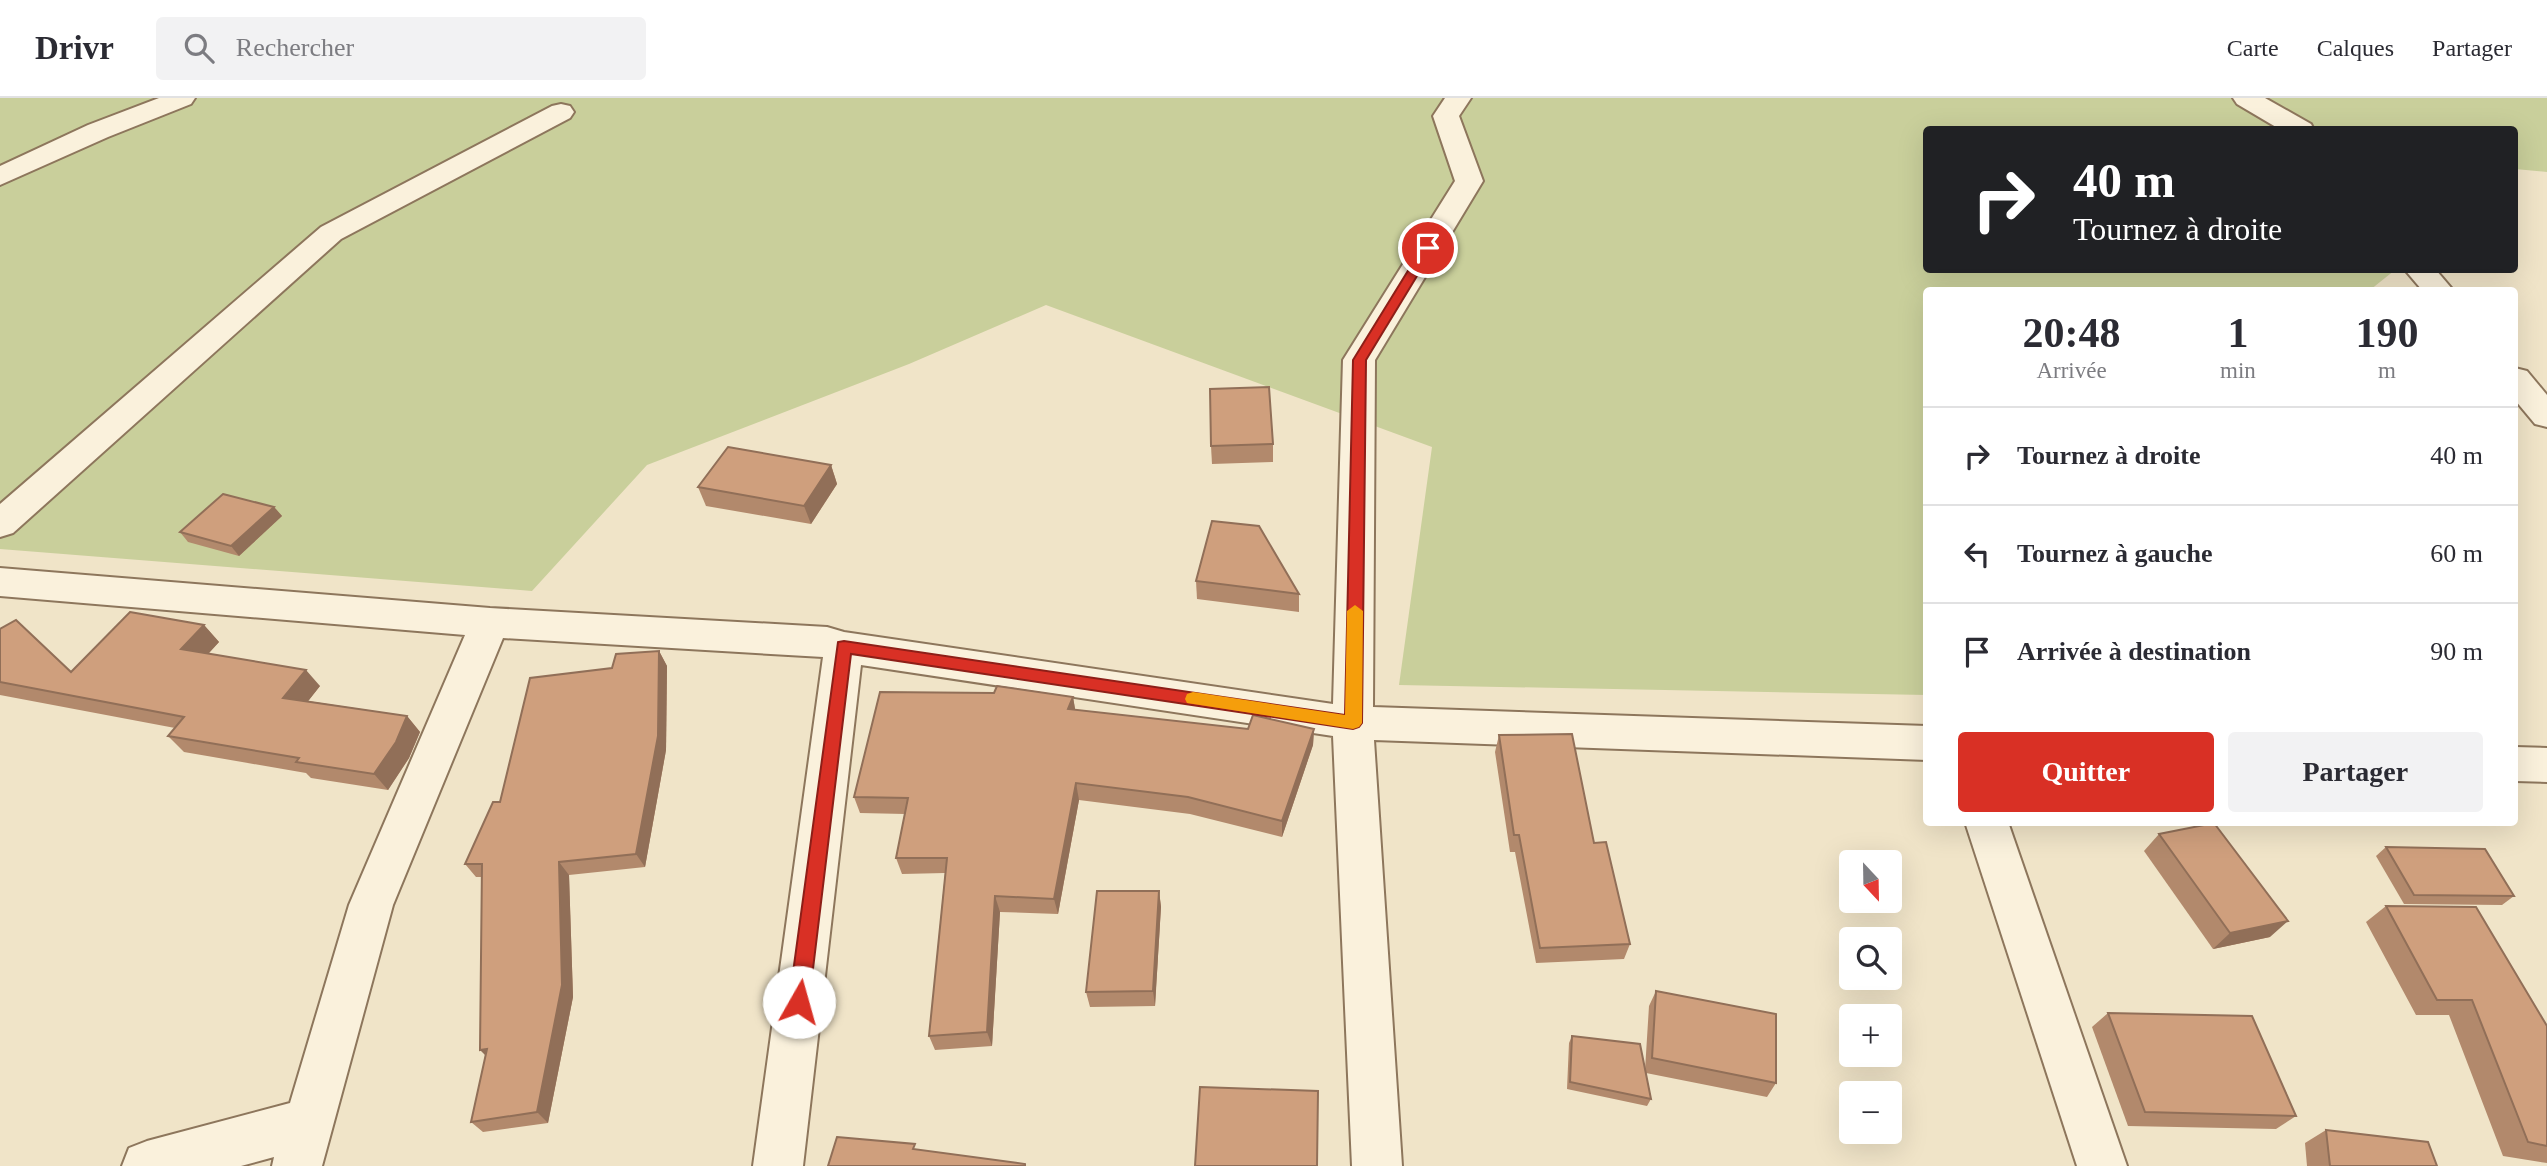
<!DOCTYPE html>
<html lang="fr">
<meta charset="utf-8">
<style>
:root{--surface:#fff;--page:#f2f2f3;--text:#2b2b33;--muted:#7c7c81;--line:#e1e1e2;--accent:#d93025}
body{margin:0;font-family:"Times New Roman",serif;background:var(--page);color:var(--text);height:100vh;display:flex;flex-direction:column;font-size:26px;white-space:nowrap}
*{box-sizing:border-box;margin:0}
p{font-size:23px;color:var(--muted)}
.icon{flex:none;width:38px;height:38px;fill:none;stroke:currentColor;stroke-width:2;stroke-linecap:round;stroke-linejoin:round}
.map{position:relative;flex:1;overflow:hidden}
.panel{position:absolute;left:1923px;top:189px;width:595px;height:539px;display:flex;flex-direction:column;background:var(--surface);border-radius:7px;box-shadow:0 7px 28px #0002}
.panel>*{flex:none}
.top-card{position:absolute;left:1923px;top:28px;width:595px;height:147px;border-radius:7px;box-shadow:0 7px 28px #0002;background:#202124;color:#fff;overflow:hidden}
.needle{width:46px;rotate:158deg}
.buttons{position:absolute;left:1839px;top:752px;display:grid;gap:14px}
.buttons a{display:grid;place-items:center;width:63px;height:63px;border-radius:7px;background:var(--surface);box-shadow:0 7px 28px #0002;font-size:35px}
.pin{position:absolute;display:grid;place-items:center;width:60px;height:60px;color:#fff;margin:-30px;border:4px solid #fff;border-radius:50%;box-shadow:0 2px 7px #0007}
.me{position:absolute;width:77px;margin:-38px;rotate:7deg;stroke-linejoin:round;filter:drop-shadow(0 0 5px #0008)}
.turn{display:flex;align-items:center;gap:24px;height:147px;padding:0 35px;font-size:32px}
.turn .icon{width:91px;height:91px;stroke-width:2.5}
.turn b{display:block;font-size:49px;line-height:60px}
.eta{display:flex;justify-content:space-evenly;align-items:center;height:119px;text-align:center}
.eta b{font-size:42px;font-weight:700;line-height:49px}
.action{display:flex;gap:14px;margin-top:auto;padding:14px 35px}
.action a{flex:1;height:80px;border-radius:7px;background:var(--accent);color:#fff;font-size:28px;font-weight:700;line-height:80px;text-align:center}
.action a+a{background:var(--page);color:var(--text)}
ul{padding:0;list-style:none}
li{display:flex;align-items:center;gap:21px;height:98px;padding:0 35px;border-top:2px solid var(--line)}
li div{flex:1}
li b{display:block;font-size:26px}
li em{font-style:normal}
header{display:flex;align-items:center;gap:42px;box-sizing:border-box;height:98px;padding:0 35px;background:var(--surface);border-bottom:2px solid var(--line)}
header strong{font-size:33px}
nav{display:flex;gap:38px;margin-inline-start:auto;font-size:24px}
.search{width:490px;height:63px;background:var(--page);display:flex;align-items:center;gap:18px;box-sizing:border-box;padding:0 24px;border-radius:7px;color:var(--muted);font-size:26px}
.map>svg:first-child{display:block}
.green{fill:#c9cf9b}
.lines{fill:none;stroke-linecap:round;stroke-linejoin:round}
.minor-casing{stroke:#8d765c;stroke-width:4}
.minor{fill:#faf1dc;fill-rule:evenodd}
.wall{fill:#b2896c}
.shaded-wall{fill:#916f58}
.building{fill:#cf9f7d;stroke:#916f58;stroke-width:2}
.route{fill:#d93025;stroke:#8d1f18;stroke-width:2}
.slow{fill:#f59e0b}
</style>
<header>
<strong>Drivr</strong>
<div class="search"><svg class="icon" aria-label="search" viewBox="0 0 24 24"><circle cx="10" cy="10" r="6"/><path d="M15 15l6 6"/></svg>Rechercher</div>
<nav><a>Carte</a><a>Calques</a><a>Partager</a></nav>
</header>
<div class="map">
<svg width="2547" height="1068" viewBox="0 0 2547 1068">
<rect width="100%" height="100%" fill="#f0e4c8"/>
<polygon class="green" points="0,0 2547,0 2547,74 2515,71 2515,32 1927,32 1927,172 2395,172 2370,192 1927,192 1927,597 1399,587 1432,349 1046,207 909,266 647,367 532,493 0,451"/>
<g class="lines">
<g class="minor-casing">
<g id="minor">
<polygon points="159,0 195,0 191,6 108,39 0,87 0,68 88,27"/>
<polygon points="1445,0 1471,0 1459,18 1483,83 1375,262 1373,609 1927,628 1927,662 1374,642 1402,1068 1352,1068 1333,638 861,567 803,1068 753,1068 823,559 503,540 393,807 322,1068 272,1068 274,1059 241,1068 122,1068 129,1050 147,1043 290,1005 349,807 465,537 0,498 0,470 490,510 827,529 844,534 1333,606 1343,262 1455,83 1433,18"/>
<polygon points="2233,0 2265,0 2311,26 2314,32 2281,32 2237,6"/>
<polygon points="561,6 570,8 574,14 570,20 341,141 13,435 0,439 0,406 321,129 552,8"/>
<polygon points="2405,172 2436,172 2453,192 2422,192"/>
<polygon points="2515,270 2527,273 2547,297 2547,329 2535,326 2515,302"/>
<polygon points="2515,649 2547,650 2547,684 2515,683"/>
<polygon points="1965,724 2008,724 2127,1068 2077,1068"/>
</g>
</g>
<use href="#minor" class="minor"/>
</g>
<g class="wall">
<polygon points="1273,346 1273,364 1212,366 1211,348"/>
<polygon points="831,367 837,386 811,426 706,408 698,389"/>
<polygon points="274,409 282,418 239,458 188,444 180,434"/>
<polygon points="1196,483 1299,496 1299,514 1197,501"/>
<polygon points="204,527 219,544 208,556 320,588 308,603 407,618 420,634 409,660 388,692 311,680 306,675 184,654 168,638 175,630 0,597 0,531 71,574"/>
<polygon points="659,553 667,568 666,652 645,769 569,777 573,899 548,1025 483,1034 471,1024 486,958 482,779 476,779 465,766 500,704"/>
<polygon points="1073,599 1075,612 1248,631 1314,631 1313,647 1282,739 1190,716 1079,702 1058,816 1000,814 992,948 935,952 929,938 945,775 902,776 896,760 905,716 860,715 854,699"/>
<polygon points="1499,637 1594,745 1630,846 1624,861 1536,865 1515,754 1510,754 1495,654"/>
<polygon points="2159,736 2270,839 2213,851 2144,753"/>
<polygon points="2386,749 2514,798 2502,807 2404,806 2376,758"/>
<polygon points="1159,793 1161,809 1155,908 1090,909 1086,894"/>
<polygon points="2386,808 2547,928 2547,1065 2503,1058 2449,917 2416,917 2366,824"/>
<polygon points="1656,893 1776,985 1767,999 1646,975 1651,1001 1647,1008 1567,991 1569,945 1572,938 1645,972 1649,908"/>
<polygon points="2108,915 2296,1018 2276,1031 2128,1028 2092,929"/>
<polygon points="2326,1032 2437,1068 2307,1068 2305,1045"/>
</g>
<g class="shaded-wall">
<polygon points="831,367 837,386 811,426 804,408"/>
<polygon points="274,409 282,418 239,458 231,448"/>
<polygon points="204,527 219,544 197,568 181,551"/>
<polygon points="659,553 667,568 666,652 645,769 636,756"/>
<polygon points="306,572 320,588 298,616 283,600"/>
<polygon points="1073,599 1076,616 1068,611"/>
<polygon points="407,618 420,634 409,660 388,692 374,676"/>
<polygon points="1314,631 1313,647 1282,739 1282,723"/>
<polygon points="1076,685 1079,702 1058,816 1054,801"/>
<polygon points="559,764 569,777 573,899 548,1025 537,1014"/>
<polygon points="1159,793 1161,809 1155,908 1153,893"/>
<polygon points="995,798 1000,814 992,948 987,934"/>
<polygon points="2288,823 2270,839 2213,851 2230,835"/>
<polygon points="487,951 492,964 480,952"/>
</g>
<g class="building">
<polygon points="1269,289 1273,346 1211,348 1210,291"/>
<polygon points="728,349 831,367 804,408 698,389"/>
<polygon points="223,396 274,409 231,448 180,434"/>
<polygon points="1212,423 1259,428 1299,496 1196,483"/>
<polygon points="130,514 204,527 181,551 306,572 283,600 407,618 396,644 374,676 296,664 299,660 168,638 184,619 0,584 0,531 16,522 71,574"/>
<polygon points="659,553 658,638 636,756 559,764 562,887 537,1014 471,1024 487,951 480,952 482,766 465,766 493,704 500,704 530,580 612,570 616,556"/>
<polygon points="997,588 1073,599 1068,611 1248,631 1253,617 1314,631 1282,723 1188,699 1076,685 1054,801 995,798 987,934 929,938 947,760 896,760 908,700 854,699 880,594 994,595"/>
<polygon points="1572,636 1594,745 1606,744 1630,846 1540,850 1519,737 1514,737 1499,637"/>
<polygon points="2214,725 2288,823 2230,835 2159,736"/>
<polygon points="2386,749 2485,751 2514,798 2414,797"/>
<polygon points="1097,793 1159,793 1153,893 1086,894"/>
<polygon points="2386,808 2476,809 2547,928 2547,1048 2528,1044 2472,902 2437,902"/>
<polygon points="1656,893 1776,916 1776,985 1652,960"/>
<polygon points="2108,915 2252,918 2296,1018 2145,1014"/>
<polygon points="1572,938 1640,946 1651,1001 1570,984"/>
<polygon points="1200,989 1318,993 1317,1068 1195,1068"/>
<polygon points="2326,1032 2428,1044 2437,1068 2330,1068"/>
<polygon points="837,1039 915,1046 913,1051 1025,1066 1025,1068 828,1068"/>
</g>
<polygon class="route" points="1428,146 1434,150 1366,262 1362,625 1359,629 1353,631 851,556 809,904 806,910 799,913 792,910 789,904 838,544 844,543 1345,617 1353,262 1422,150"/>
<polygon class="slow" points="1355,507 1363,513 1362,625 1359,629 1353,631 1187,605 1185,601 1187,596 1193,594 1345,617 1347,513"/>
</svg>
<div class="buttons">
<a><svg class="needle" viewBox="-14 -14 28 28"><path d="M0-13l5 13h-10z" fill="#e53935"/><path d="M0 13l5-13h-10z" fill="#7c7c81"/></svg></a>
<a><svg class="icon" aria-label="search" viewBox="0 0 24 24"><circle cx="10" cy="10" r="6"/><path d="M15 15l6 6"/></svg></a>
<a>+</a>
<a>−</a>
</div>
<div class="pin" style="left:1428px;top:150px;background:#d93025"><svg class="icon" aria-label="arrive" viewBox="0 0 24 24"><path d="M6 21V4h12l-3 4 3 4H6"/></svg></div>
<svg class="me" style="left:799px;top:904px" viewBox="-20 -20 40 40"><circle r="19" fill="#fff"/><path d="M0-13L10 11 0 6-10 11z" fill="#d93025"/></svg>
<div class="top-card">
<div class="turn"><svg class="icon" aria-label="right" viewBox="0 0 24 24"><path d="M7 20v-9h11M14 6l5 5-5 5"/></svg><div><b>40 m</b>Tournez à droite</div></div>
</div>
<section class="panel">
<div class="eta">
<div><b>20:48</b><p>Arrivée</p></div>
<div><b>1</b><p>min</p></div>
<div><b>190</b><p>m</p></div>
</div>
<ul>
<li><svg class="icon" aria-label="right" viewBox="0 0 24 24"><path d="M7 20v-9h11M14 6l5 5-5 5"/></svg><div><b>Tournez à droite</b></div><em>40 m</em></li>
<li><svg class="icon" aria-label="left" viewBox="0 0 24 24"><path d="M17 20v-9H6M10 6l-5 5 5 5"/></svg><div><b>Tournez à gauche</b></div><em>60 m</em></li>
<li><svg class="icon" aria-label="arrive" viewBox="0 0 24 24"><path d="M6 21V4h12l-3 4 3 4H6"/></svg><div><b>Arrivée à destination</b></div><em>90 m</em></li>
</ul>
<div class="action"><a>Quitter</a><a>Partager</a></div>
</section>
</div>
